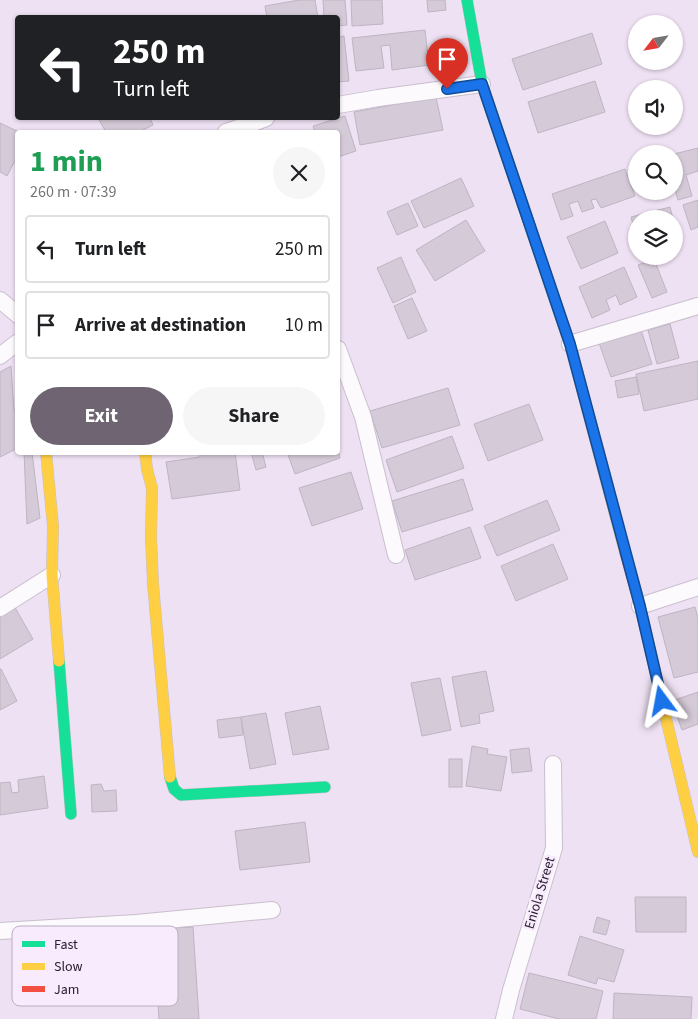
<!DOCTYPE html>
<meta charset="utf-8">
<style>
:root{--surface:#fff;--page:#f6f6f6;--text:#202124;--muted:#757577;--line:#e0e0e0;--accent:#6f6472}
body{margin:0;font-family:"Source Sans 3",sans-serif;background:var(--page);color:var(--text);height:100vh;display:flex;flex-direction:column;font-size:19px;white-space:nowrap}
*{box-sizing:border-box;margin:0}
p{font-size:16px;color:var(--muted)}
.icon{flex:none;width:28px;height:28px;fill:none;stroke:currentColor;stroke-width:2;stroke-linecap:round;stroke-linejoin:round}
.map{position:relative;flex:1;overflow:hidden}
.drawer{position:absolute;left:15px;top:130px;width:325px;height:325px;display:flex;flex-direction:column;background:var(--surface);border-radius:5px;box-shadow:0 1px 4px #0004}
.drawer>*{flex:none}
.guide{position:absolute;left:15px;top:15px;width:325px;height:105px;border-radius:5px;box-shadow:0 1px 4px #0004;background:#202124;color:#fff;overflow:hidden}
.needle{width:32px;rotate:239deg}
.buttons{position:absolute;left:628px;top:15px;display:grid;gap:10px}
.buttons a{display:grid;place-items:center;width:55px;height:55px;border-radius:50%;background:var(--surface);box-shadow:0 1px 4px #0004;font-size:25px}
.pin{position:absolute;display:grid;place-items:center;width:42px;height:42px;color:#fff;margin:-51px -21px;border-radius:50% 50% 50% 0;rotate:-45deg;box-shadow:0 0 5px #0007}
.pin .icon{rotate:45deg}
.me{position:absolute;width:55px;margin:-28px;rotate:347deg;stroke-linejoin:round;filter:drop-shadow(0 0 4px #0008)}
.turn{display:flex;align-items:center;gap:18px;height:105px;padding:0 15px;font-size:22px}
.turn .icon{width:65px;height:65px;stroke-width:2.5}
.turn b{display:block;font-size:35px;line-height:42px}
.round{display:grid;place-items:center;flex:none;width:52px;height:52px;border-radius:26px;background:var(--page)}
.overview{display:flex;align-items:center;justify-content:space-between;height:85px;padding:0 15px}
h1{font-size:30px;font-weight:700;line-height:38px;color:#1e9e55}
.button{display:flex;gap:10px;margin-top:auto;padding:10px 15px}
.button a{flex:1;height:58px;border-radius:30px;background:var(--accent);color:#fff;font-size:20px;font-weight:700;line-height:58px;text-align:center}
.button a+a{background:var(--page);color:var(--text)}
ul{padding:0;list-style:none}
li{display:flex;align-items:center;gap:15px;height:68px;margin:0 10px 8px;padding:0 5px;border:2px solid var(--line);border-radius:5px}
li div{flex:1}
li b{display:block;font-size:19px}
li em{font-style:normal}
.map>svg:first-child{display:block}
.building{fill:#d5cbd8;stroke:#beb4c2}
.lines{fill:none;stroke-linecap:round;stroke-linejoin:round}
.street-casing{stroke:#c9bfcd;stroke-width:18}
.fast-casing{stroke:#c9bfcd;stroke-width:12}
.slow-casing{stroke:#c9bfcd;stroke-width:12}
.jam-casing{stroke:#c9bfcd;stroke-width:12}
.street{stroke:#fcfafd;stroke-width:16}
.fast{stroke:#16e098;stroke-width:11}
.slow{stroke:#ffcf43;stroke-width:11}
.jam{stroke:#f24e42;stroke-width:11}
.route-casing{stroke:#114b97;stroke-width:12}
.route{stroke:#1a73e8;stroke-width:9}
.labels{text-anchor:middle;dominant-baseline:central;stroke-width:5;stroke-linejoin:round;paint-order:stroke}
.street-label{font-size:14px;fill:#2a212d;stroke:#f9ebfe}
.key{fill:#f9ebfe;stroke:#bbaebf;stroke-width:1}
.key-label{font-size:14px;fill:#2a212d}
</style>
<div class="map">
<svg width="698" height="1019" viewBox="0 0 698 1019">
<rect width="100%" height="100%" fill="#eee1f3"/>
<g class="building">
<polygon points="299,0 315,0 318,18 267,18 265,6"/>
<polygon points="323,0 345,0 347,25 338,26 338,18 324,18"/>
<polygon points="351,0 382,0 383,24 352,26"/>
<polygon points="427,0 445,0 446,10 428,12"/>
<polygon points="425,30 429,65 392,70 390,45 381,46 384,68 356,71 352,38"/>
<polygon points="592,33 602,64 523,90 512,59"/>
<polygon points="344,36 349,81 338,82 338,37"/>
<polygon points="595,81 605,112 538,133 528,102"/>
<polygon points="436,97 443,130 360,145 354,112"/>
<polygon points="345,116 356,151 338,157 338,132 315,132 313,126"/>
<polygon points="98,118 150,118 153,125 139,132 106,132"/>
<polygon points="0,123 19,132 18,132 18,155 7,176 0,172"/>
<polygon points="698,148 698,171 686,175 692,196 678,200 674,186 674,154"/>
<polygon points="625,169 635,196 601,208 596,199 591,200 594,208 582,212 578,201 569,204 573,216 561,220 552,194"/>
<polygon points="461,178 474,206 424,228 411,201"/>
<polygon points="698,200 698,227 691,230 683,205"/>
<polygon points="408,203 418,226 397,235 387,212"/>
<polygon points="670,207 673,219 636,219 636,235 631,217"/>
<polygon points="466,220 485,251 435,281 416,250"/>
<polygon points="674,220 679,238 674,239"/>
<polygon points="605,221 618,253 581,269 567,237"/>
<polygon points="401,257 416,292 393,303 377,268"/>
<polygon points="654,259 667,292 652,298 638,265"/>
<polygon points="624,267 637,297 620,305 616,295 606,300 610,310 592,318 579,287"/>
<polygon points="412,298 427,331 408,339 394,306"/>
<polygon points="670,324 679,358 657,364 648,330"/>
<polygon points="641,330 652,364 611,377 599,343"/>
<polygon points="698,361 698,399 644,411 636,374"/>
<polygon points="11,366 14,410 18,411 18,448 0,457 0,372"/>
<polygon points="636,377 639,394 618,398 615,381"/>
<polygon points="448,388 460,425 382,448 370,411"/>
<polygon points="529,404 543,440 488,461 474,424"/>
<polygon points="452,436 464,468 397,492 386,460"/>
<polygon points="338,450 340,458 295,474 287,452 338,452"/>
<polygon points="24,452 32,452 40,518 27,524"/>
<polygon points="200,452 235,452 240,490 172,499 166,462 200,457"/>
<polygon points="251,452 262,452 266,467 256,470"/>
<polygon points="351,472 363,509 312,526 299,488"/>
<polygon points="463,479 473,510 402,532 392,501"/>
<polygon points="547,500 560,530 497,556 484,526"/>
<polygon points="470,527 481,558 415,580 405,550"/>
<polygon points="553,544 568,579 516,601 501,566"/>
<polygon points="13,604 33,639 0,659 0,611"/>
<polygon points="695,607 698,618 698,672 674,678 658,617"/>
<polygon points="0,669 1,669 17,701 0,710"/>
<polygon points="486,671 494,711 479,714 480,723 461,727 452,677"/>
<polygon points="440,678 451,730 422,736 411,683"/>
<polygon points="698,692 698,724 682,730 672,701"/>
<polygon points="320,706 329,749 293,755 285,713"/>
<polygon points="266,713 276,764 250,769 241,717"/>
<polygon points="241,717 243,735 219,738 217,720"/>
<polygon points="472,746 488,749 487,754 507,757 501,791 466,786"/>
<polygon points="529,748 532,771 512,773 510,750"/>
<rect x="449" y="759" width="13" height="28"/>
<polygon points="44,776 48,808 0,815 0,783 10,782 12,793 19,792 18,780"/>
<polygon points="101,784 104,791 116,790 117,811 92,812 91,785"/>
<polygon points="305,822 310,862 240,870 235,831"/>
<polygon points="635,897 686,897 686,932 636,932"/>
<polygon points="597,917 610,921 606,935 593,932"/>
<polygon points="193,927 199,1019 159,1019 153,929"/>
<polygon points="580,936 624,950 614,982 598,978 596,984 568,975"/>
<polygon points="529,973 603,991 596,1019 559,1019 520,1009"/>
<polygon points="614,993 692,997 691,1019 613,1019"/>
</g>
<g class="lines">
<g class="street-casing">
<g id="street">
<polyline points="338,105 378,98 482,84"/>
<polyline points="226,132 253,123 266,118"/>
<polyline points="0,300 18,315"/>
<polyline points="570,344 698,306"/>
<polyline points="338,349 363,417 396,555"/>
<polyline points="0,356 18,342"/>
<polyline points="640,606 698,587"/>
<polyline points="0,608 52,575"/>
<polyline points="0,931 136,923 272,910"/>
<polyline points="504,1019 511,990 554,848 553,764"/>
</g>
</g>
<g class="fast-casing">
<g id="fast">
<polyline points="467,0 482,84 563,324"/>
<polyline points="59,661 71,814"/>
<polyline points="170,777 174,789 181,795 325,787"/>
</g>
</g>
<g class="slow-casing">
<g id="slow">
<polyline points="563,324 570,344 625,552"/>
<polyline points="46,452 53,526 52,575 59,661"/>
<polyline points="145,452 147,469 152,488 151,537 153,584 170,777"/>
<polyline points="664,710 698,852"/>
</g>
</g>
<g class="jam-casing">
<polyline id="jam" points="625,552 640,606 664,710"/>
</g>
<use href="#street" class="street"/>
<use href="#fast" class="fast"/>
<use href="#slow" class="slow"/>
<use href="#jam" class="jam"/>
</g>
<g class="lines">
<g class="route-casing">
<polyline id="route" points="447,89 482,84 570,344 640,606 662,701"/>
</g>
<use href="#route" class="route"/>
</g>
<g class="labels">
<g class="street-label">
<text transform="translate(540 893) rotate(-73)">Eniola Street</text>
</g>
</g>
<rect x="12" y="926" width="166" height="80" rx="8" class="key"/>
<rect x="22" y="941" width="23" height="6" fill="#16e098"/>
<rect x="22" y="963" width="23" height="7" fill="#ffcf43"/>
<rect x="22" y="986" width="23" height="6" fill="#f24e42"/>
<g class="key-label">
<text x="54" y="949">Fast</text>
<text x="54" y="971">Slow</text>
<text x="54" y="994">Jam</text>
</g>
</svg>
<div class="buttons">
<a><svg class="needle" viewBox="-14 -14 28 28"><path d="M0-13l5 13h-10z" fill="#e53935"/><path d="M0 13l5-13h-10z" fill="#757577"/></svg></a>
<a><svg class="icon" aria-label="sound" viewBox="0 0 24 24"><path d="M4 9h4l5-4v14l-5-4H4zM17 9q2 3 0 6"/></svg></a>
<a><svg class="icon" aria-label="search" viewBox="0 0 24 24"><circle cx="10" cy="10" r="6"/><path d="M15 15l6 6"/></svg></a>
<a><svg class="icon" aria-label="layers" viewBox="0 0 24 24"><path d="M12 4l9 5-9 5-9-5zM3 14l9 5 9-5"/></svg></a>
</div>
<div class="pin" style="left:447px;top:89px;background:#d93025"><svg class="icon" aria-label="arrive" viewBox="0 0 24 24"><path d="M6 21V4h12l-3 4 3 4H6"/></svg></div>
<svg class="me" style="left:662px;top:701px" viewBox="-20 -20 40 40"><path d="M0-17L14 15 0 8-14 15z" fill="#1a73e8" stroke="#fff" stroke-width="4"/></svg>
<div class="guide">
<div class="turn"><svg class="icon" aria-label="left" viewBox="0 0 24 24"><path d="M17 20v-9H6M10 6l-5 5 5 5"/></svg><div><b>250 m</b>Turn left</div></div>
</div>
<section class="drawer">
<div class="overview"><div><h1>1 min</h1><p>260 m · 07:39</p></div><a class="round"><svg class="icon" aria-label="close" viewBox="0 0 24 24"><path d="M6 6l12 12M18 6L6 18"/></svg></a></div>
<ul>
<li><svg class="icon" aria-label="left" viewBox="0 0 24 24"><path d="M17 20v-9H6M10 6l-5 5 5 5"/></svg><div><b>Turn left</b></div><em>250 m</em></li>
<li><svg class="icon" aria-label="arrive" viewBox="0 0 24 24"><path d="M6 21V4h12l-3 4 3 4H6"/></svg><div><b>Arrive at destination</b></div><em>10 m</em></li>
</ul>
<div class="button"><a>Exit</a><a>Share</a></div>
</section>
</div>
